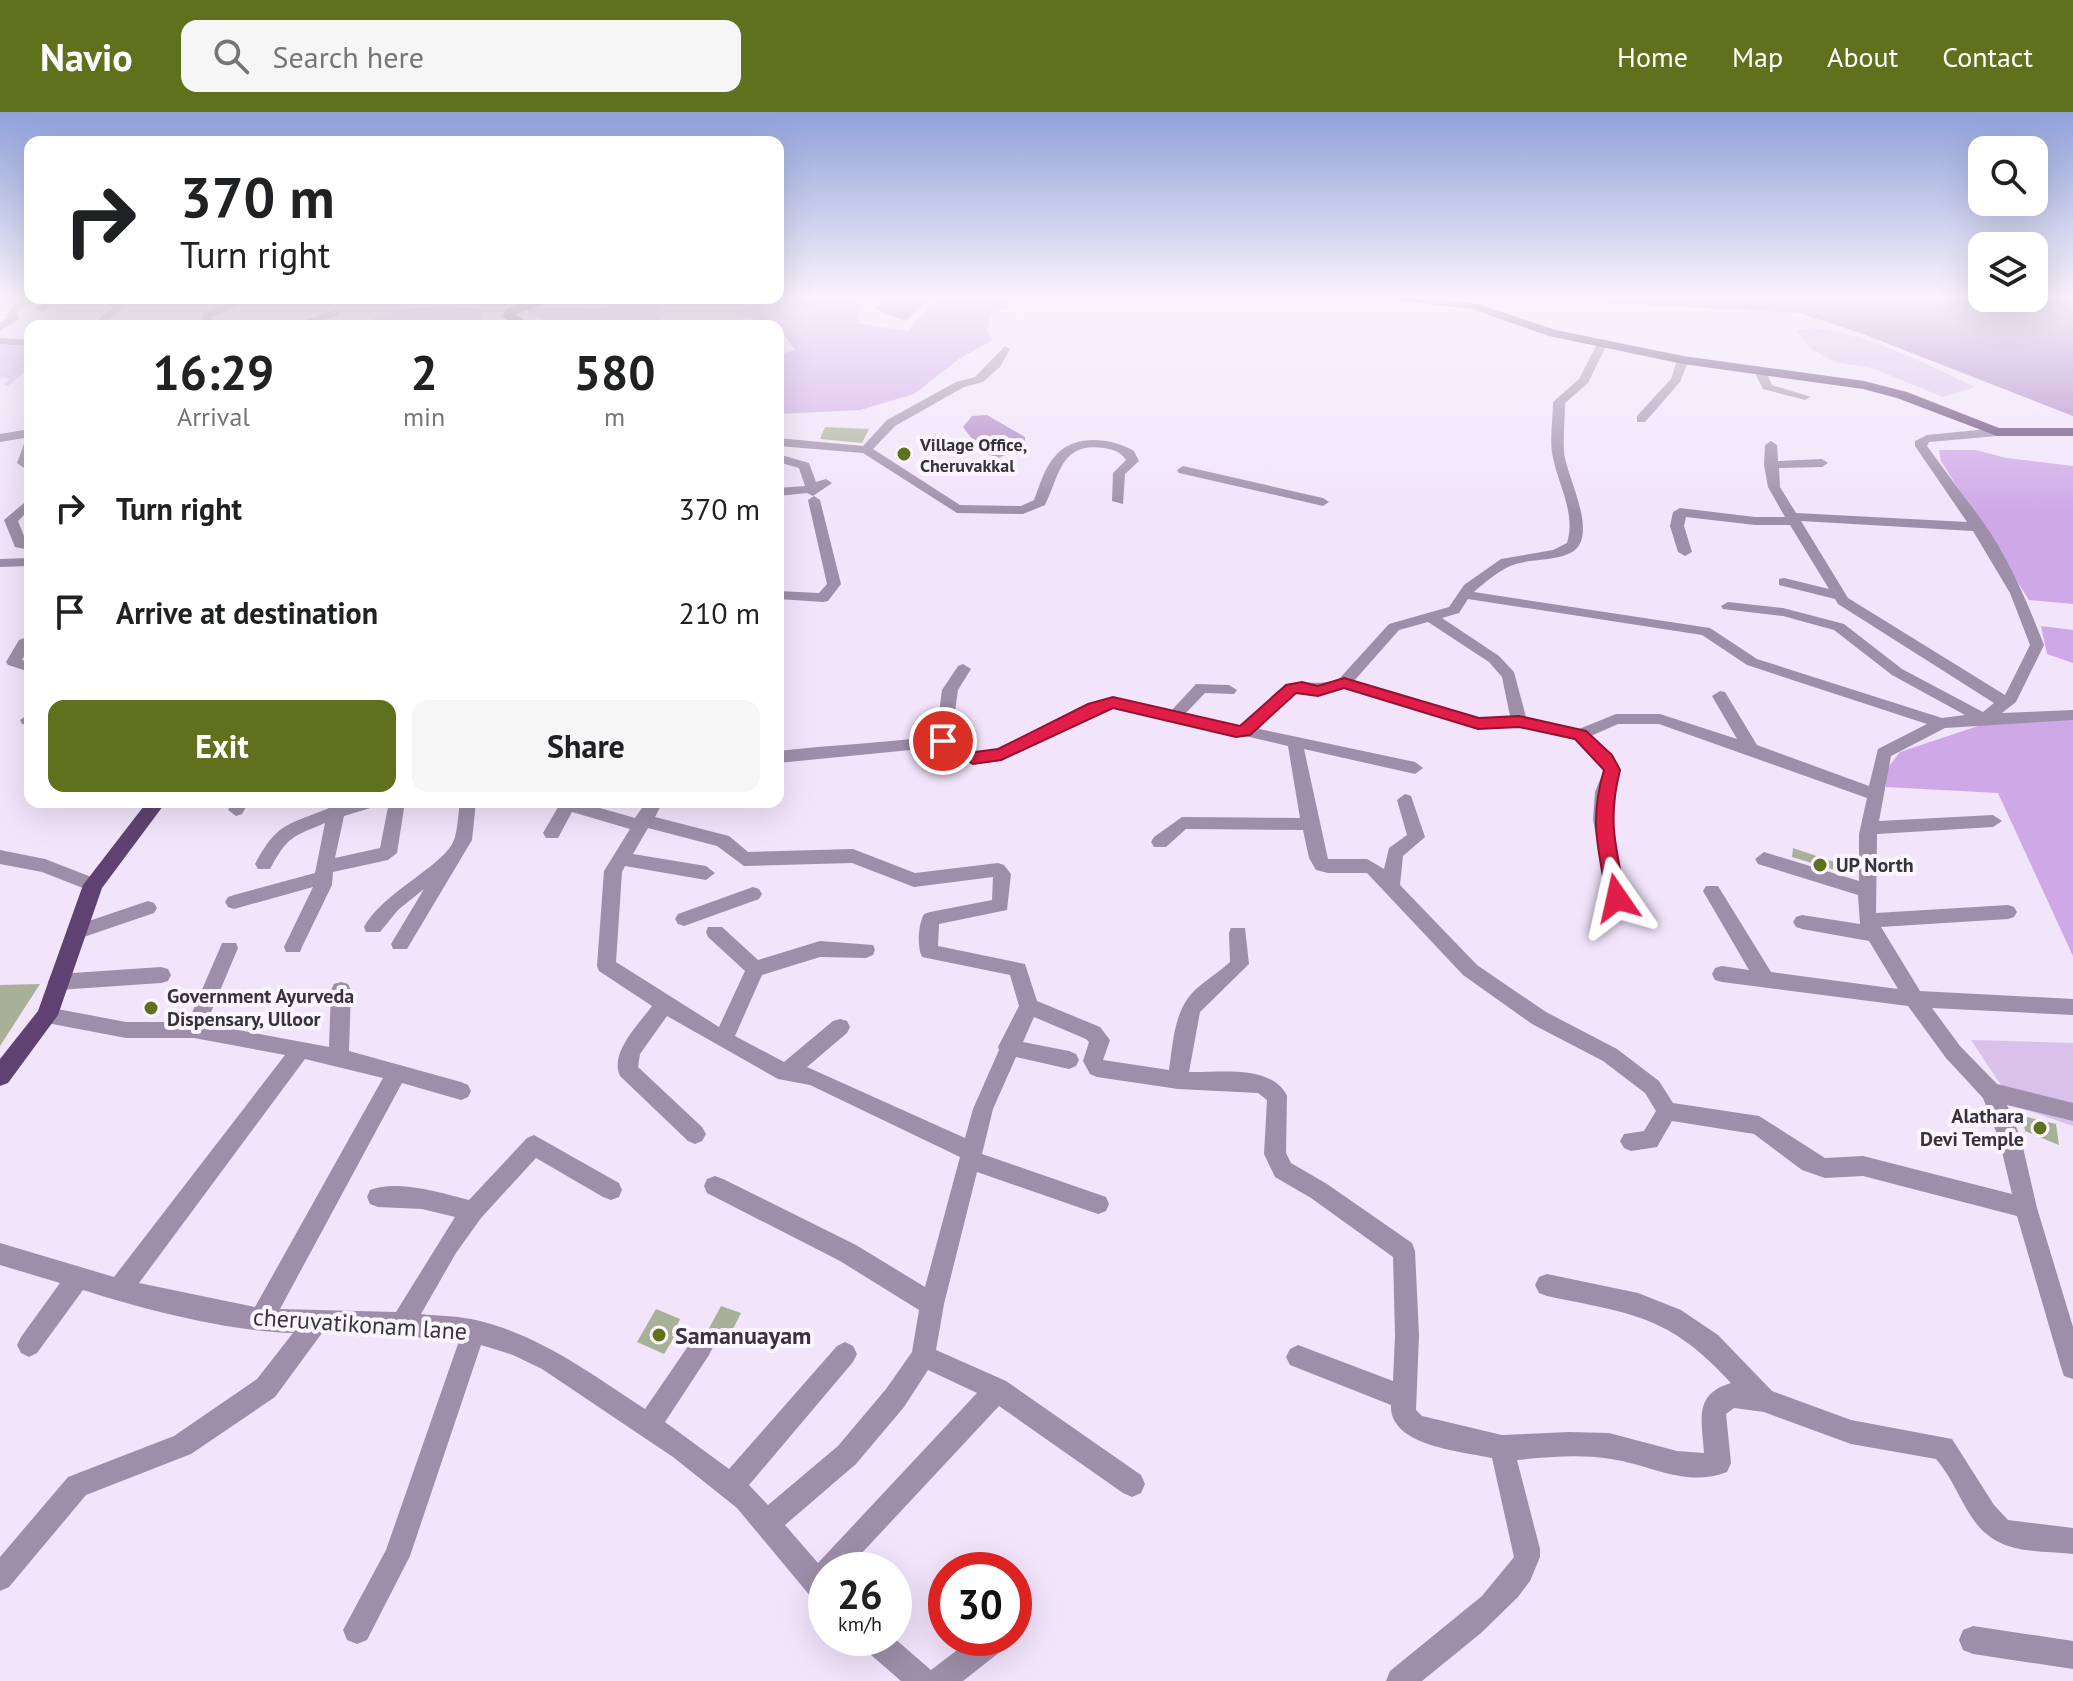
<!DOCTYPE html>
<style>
:root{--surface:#fff;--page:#f6f6f6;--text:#202124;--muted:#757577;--accent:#60711e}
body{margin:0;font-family:"PT Sans",sans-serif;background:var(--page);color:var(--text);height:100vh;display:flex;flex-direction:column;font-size:30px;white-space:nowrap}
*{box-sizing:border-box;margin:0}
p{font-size:26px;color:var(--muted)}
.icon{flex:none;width:44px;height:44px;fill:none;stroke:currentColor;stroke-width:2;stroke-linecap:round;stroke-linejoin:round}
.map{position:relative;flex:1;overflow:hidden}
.side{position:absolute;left:24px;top:208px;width:760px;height:488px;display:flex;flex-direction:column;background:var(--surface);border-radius:16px;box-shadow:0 8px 32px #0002}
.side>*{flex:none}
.hud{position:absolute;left:24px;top:24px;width:760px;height:168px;border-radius:16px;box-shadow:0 8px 32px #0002;background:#fff;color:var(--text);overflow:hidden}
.fabs{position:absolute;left:1968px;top:24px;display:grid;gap:16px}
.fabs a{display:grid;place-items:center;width:80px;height:80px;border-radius:16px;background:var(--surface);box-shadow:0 8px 32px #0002;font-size:40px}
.speed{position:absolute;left:808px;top:1440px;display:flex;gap:16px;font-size:40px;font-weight:700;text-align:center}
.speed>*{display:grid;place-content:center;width:104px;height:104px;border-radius:50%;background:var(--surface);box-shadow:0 8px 32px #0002;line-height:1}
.speed small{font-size:20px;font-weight:400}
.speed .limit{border:12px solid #d22;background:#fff;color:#111}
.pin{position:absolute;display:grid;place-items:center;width:68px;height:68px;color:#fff;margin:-34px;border:4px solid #fff;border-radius:50%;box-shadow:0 2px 8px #0007}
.me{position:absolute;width:88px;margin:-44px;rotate:349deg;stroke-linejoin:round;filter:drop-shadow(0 0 6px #0008)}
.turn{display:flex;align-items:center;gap:28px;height:168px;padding:0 24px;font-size:36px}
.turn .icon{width:104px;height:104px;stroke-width:2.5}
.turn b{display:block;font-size:56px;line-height:68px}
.eta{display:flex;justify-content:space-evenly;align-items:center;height:136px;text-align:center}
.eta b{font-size:48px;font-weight:700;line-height:56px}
.action{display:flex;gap:16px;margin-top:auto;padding:16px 24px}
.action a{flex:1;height:92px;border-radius:16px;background:var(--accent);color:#fff;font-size:32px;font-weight:700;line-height:92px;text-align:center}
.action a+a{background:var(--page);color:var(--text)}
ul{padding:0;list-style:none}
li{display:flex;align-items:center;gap:24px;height:104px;padding:0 24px}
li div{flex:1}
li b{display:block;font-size:30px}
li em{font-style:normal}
header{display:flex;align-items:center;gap:48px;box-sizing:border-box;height:112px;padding:0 40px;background:var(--accent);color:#fff}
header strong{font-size:38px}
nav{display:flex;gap:44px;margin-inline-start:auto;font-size:28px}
.search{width:560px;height:72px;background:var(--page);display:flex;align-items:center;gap:20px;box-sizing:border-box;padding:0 28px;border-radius:16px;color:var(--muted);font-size:30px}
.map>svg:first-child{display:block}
.green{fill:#d9c1e9}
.forest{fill:#cfa8e7}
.water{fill:#ac85c3}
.building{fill:#a9b098}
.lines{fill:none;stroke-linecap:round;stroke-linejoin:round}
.minor{fill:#9e8ea9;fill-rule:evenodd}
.major{fill:#5f4271;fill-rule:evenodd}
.route{fill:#e11d48;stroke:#92132f;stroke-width:2}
.poi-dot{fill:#60711e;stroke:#fbf5ff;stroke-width:3}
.labels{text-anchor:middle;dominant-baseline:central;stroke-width:8;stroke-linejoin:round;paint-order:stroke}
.far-poi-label{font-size:18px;font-weight:bold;fill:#38323b;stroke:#fbf5ff;text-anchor:start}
.poi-label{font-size:20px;font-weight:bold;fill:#38323b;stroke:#fbf5ff;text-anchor:start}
.near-street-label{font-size:24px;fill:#38323b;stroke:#fbf5ff}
.near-poi-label{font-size:24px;font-weight:bold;fill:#38323b;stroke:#fbf5ff;text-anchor:start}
</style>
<header>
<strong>Navio</strong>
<div class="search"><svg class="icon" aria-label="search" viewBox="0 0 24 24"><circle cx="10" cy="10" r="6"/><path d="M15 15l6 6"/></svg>Search here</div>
<nav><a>Home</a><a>Map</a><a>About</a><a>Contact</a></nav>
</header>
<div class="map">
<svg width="2073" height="1569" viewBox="0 0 2073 1569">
<rect width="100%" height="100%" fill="#f2e4fb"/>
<g class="green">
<path d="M1810 216C1864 220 1927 252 1975 275L1943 285 1872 256 1834 250 1810 236 1797 219Z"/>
<polygon points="0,228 22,231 30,239 30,255 8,274 3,272 10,267 0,266"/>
<polygon points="1971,928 2073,931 2073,1014 2015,994"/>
</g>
<g class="forest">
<polygon points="778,184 861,186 858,211 908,219 937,184 1002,184 1008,196 991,201 987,219 993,228 959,247 914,282 860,298 778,302 778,243 795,238 778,214 736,202 739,198 760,193 756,186"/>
<polygon points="653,186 666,202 656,214 554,214 523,197 562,195 596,197"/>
<polygon points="447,194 479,197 484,214 375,214 372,207 403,197"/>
<polygon points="1939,338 1976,338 2006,346 2073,354 2073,492 2029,488 1941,349"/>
<polygon points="2041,514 2073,518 2073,551 2047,542"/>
<polygon points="2073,607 2073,844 1998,681 1886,675 1886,658 1900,640 1993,609"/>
</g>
<g class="water">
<polygon points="885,184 932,184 906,209 875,197"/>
<polygon points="1572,184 2034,186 2034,184 2073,184 2073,304 1863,222 1799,201 1612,191"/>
<polygon points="987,303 1025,325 1025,335 998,346 982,340 963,315 972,304"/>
</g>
<g class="building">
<polygon points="825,315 869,317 862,331 820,327"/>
<polygon points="1793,736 1849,755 1848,762 1792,745"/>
<polygon points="40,872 0,934 0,873"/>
<polygon points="2022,1004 2056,1012 2059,1033 2025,1019"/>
<polygon points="721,1194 741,1201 729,1225 708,1218"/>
<polygon points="656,1197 680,1207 677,1214 680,1216 664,1242 637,1230"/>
</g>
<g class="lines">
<g class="minor">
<polygon points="22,184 31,186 17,202 19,207 0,219 0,211 8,206 7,202"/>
<polygon points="48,186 59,186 44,199 36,199 36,195"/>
<polygon points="91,186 107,186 127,194 99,214 95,211 96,209 114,195"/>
<polygon points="241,186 255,186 212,205 210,214 200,214 203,201"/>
<polygon points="335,198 339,199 339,203 305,214 289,214"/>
<polygon points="0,226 30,228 30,234 0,232"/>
<path d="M1603 227 1608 230 1588 271 1565 291C1565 307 1563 324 1564 340 1566 364 1603 429 1568 442 1550 450 1526 446 1508 455 1496 461 1484 471 1474 480L1710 516 1757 547 1942 606 1965 603 1892 563 1834 518 1783 504 1723 497 1721 494 1728 490 1783 496 1844 512 1902 557 1983 600 1994 591 1838 492 1835 487 1779 473V467L1784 466 1829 477 1790 413H1755L1686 405 1684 414 1692 440 1685 444 1678 440 1670 414 1673 400 1680 396 1755 405H1785L1768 375 1764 353 1765 333 1771 329 1777 333 1778 349 1822 347 1828 351 1822 355 1779 356 1780 375 1796 401 1967 410 1915 334V329L1927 323 1997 316 2003 320 1997 324 1929 330 1927 334C1946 360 1967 388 1985 413 2009 447 2028 492 2044 533L2016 590 2002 601 2073 598V608L1945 616 1891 644 1879 709 1993 703 2002 709 1993 715 1877 722 1876 801 2008 793 2014 795 2017 800 2014 805 2008 807 1881 815 1920 879 2073 887V903L1932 896 1960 934 1997 972 2073 991V1009L2007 993 2021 1027 2037 1096 2073 1215V1267L2064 1264 2061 1255 2017 1104 1863 1064 1825 1066 1802 1058 1754 1022 1672 1009 1657 1035 1631 1039 1624 1036 1620 1029 1624 1022 1644 1019 1656 999 1645 981 1603 949 1532 912 1463 863 1367 761H1328L1316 758 1309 746 1303 718 1186 717 1166 735H1154L1151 730 1154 725 1182 705 1300 706 1288 634 1245 624 1236 625 1113 595 1001 649 973 652 941 635 778 651V639C831 633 883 631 936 624L942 578 958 554 963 552 971 557 958 578 951 627 975 640 998 638 1088 592 1113 585 1171 599 1196 572 1229 573 1237 578 1234 582 1205 581 1185 602C1197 605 1232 617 1241 614 1259 607 1267 580 1289 573 1306 568 1322 574 1339 567L1389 512 1449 495 1464 473 1501 447 1553 438 1567 431C1576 402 1559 374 1553 346 1549 329 1553 308 1553 290L1579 267 1598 230ZM1801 409 1973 419 2010 481 2030 533 2005 583 1848 486ZM1468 487 1702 523 1747 553 1927 612 1878 637 1869 674 1757 633 1725 580 1720 579 1712 584 1737 627 1660 602H1616L1579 617 1526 605 1514 560 1499 544 1442 506 1459 501ZM1428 510 1489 550 1502 565 1510 604 1478 607 1354 569 1399 518ZM1345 576 1478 617 1519 614 1575 627 1604 658 1595 680 1593 708 1608 786 1611 791H1623L1626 786C1618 753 1605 717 1611 683 1613 674 1618 666 1620 658L1612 643 1591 624 1618 612H1659L1867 686 1859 722V769L1764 740 1755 747 1758 752 1858 783 1860 812 1802 803 1796 805 1793 810 1796 815 1802 817 1869 829 1898 877 1771 860 1718 774H1706L1703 779 1749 858 1722 854 1715 856 1712 862 1715 868 1722 870 1908 894 1946 946 1983 986 1999 1027 2012 1082 1863 1044 1825 1046 1759 1004 1673 991 1659 969 1617 937 1546 900 1477 853 1400 773 1403 744 1425 725 1411 684 1405 682 1397 688 1407 723 1389 736 1384 757 1367 747H1328L1304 637 1415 662 1423 656 1415 650 1259 617C1270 605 1281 585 1298 581 1314 577 1329 582 1345 576Z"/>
<path d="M1005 234 1010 237 1000 255 983 270 964 275 895 314 873 337 960 393 1021 394 1034 388C1040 372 1045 354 1057 342 1076 322 1112 326 1134 339L1139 349 1125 362 1123 392 1112 389 1113 361 1126 348C1121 340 1114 338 1104 336 1060 330 1060 363 1045 393L1023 402 957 401 863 341 778 334V326L863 334 887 308 956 270 975 265Z"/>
<polygon points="1683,245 1689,248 1680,270 1645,310 1637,310 1637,304 1671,267 1677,248"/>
<polygon points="1759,254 1765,257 1772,273 1811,285 1805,288 1763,277 1753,257"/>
<polygon points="30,317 30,325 0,330 0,322"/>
<polygon points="30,328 30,360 17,351 24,332"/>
<polygon points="778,342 809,351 816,370 826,367 832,371 813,384 807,381 778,384 778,376 805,374 799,356 778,350"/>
<polygon points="1183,354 1323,386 1329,390 1323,394 1179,361 1177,358"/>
<polygon points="814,384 820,388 841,472 828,489 823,490 778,487 778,479 819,481 827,472 808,388"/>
<polygon points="30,386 30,397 18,409 26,429 30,430 30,438 15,435 4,408"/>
<polygon points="30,446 30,454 0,455 0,447"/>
<polygon points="24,526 29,528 30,533 22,548 30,550 30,560 8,553 6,550 19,528"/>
<polygon points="30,601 30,613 22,612 20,608"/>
<polygon points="232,690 249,690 242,702 236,704 228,698"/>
<path d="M331 690H379L377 694 344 704 335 746 380 736 389 690H405L397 741 388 748 333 760 332 773 302 835 300 840H286L284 835 313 775 234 797 228 795 225 790 228 785 234 783 315 761 325 711C292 725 288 724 270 757H258L255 752C278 710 286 714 329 696Z"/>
<path d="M460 690H476L472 728 407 837H393L391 832 424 777 398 798 380 820H366L364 815C382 781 445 753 454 728 458 717 458 702 460 690Z"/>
<path d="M554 690H579L635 706 646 690H663L655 705 729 724 748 740 853 737 915 761 998 751 1004 753 1011 762 1007 798 939 812 938 834 1025 852 1037 889 1100 915 1110 928 1103 948 1169 958C1173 931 1174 898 1195 878 1206 868 1219 860 1230 850L1229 821 1231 816H1245L1249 852 1200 900 1189 960C1219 961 1272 952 1287 984L1286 1041 1291 1051 1327 1072 1412 1131 1415 1139 1419 1223 1416 1298 1422 1304 1502 1323 1569 1320 1609 1321 1677 1339 1704 1341C1702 1309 1693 1282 1731 1271 1669 1203 1633 1202 1547 1184L1539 1181 1535 1173 1539 1165 1547 1162 1638 1181 1681 1198 1718 1223 1772 1279 1851 1308 1952 1327 1994 1393 2008 1408 2073 1416V1442C2030 1438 1994 1443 1969 1401 1958 1383 1950 1363 1936 1347L1851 1332 1764 1300 1734 1296 1726 1302 1731 1351 1727 1360C1687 1376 1651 1353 1611 1347 1580 1342 1548 1345 1517 1348L1540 1437V1445L1530 1469 1518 1485 1481 1521 1422 1569H1386L1390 1559 1482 1484 1514 1445 1492 1346C1461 1339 1389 1334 1391 1293L1290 1253 1286 1245 1290 1237 1298 1233 1393 1269 1395 1223 1393 1145 1311 1086 1275 1065 1264 1042 1267 988 1258 981 1178 977 1097 965 1090 962 1083 949 1089 930 1086 927 1034 905 1023 930 1069 939 1076 942 1079 948 1076 954 1069 957 1016 945 993 997 982 1042 1106 1085 1109 1092 1106 1099 1098 1102 977 1060 944 1192 936 1238 1006 1269 1141 1363 1145 1372 1141 1381 1132 1385 1123 1381 999 1294 846 1458H826V1494L816 1491 737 1396 673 1345 542 1257 513 1243 481 1233 410 1444 367 1528 357 1532 347 1528 343 1518 386 1438 459 1229 402 1224 322 1221 275 1285 191 1342 86 1383 9 1475 0 1479V1445L68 1365 174 1324 257 1267 293 1221C227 1219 146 1198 83 1178L37 1241 29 1245 21 1241 17 1233 21 1225 60 1171 0 1153V1131L114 1165 285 943 194 926H126L47 911 40 909 37 903 40 897 47 895 126 910H188L220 836 222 831H236L238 836 206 912 329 935 331 878 334 872 341 870 348 872 351 878 349 939 461 970 468 973 471 979 468 985 461 988 402 971 280 1197 396 1200 455 1105 422 1097 378 1095 370 1092 367 1085 370 1078C397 1067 442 1081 469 1088L527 1026 534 1023 619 1071 622 1078 619 1085 611 1088 603 1085 536 1046 481 1106 456 1141 421 1202C439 1204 459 1204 476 1208 540 1223 591 1262 645 1297L693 1227 701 1223 709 1227 713 1235 709 1243 665 1310 729 1357 837 1234 845 1230 853 1234 857 1242 853 1250 749 1373 768 1393 838 1334 886 1277 912 1240 919 1198 840 1149 707 1081 704 1074 707 1067 715 1064 723 1067 856 1133 925 1175 960 1045 810 973 778 967 667 904 640 942 638 955 702 1015 706 1022 702 1029 695 1032 688 1029 620 964C609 941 639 912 652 894L599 859 597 854 604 759 630 717 572 700 558 726H546L543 721 558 695ZM648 716 717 734 744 754 852 751 914 775 993 765 992 788 930 800 924 802C918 813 917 835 922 845L1010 863 1019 894 998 935 999 938 973 997 965 1026 807 955 847 921 850 915 847 909 840 907 833 909 784 950 735 924 762 863 820 845 866 846 873 843 875 838 873 833 820 829 758 848 722 815H708L706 820 708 825 745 859 719 915 616 850 622 760 625 754 706 768 715 761 706 754 633 742ZM305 947 383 966 255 1195 139 1171ZM928 1258 977 1281 818 1451 785 1413 856 1352 904 1295Z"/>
<polygon points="0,738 45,747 99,768 102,773 99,778 93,780 42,760 0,752"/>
<polygon points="753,775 759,777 762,782 759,787 684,814 678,812 675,807 678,802"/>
<polygon points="148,789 154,791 157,796 154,801 75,828 68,826 66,821 68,816"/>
<polygon points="161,855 168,857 171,863 168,869 161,871 58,878 51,876 48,870 51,864 58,862"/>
<polygon points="1973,1514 2073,1529 2073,1557 1973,1542 1963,1538 1959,1528 1963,1518"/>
<polygon points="859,1526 894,1526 931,1558 973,1526 1009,1526 1005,1536 963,1569 901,1569 863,1536"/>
</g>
<g class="major">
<polygon points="1381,184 1413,184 1474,191 1556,218 1683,244 1864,269 1907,280 1999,316 2073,316 2073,324 1997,324 1897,286 1863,277 1683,252 1549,224 1472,197 1387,187"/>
<polygon points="563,186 515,202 533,214 518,214 503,205 505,198 528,188"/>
<polygon points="147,690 166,690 102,776 58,903 8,971 0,974 0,947 38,899 83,773"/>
</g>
</g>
<linearGradient id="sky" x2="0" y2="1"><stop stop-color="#90a1d9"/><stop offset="0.46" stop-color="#f9f3fd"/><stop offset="1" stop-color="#f9f3fd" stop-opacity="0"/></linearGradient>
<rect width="2073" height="403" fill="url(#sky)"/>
<path class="route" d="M1344 566 1479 606 1519 604 1586 619 1612 643 1620 658C1607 710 1616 735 1626 786L1623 791H1610L1607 786C1598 735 1589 709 1604 658L1575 627 1519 615 1478 617 1344 576 1318 584 1296 581 1250 623 1236 625 1113 596 1001 648 973 652 935 629 943 624 975 640 998 637 1088 592 1113 585 1240 614 1286 573 1302 570 1318 574Z"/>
<g class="poi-dot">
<circle cx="904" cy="342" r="8"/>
<circle cx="1820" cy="753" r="8"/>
<circle cx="151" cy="896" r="8"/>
<circle cx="2040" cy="1016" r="8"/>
<circle cx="659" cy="1223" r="8"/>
</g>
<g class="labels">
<g class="far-poi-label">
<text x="920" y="332">Village Office,<tspan x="920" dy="21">Cheruvakkal</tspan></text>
</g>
<g class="poi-label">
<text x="1836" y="753">UP North</text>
<text x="167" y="884">Government Ayurveda<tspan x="167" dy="23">Dispensary, Ulloor</tspan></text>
<text x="2024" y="1004" text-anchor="end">Alathara<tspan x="2024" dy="23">Devi Temple</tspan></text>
</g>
<g class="near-street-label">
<text transform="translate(360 1212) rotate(4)">cheruvatikonam lane</text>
</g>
<g class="near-poi-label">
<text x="675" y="1223">Samanuayam</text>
</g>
</g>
</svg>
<div class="fabs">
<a><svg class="icon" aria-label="search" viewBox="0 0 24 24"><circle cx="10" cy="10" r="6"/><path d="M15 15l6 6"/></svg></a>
<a><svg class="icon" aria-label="layers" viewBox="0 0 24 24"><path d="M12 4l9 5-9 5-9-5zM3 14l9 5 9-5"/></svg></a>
</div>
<div class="speed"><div>26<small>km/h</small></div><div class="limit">30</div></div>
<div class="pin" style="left:943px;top:629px;background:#d93025"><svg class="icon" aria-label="arrive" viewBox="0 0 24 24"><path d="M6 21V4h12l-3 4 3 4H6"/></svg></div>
<svg class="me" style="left:1617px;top:786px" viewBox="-20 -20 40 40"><path d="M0-17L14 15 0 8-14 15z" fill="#e11d48" stroke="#fff" stroke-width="4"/></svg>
<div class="hud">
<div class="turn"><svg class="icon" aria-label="right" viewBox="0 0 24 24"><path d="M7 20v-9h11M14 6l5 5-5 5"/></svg><div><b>370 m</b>Turn right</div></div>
</div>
<section class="side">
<div class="eta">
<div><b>16:29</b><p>Arrival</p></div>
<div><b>2</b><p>min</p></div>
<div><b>580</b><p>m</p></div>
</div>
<ul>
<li><svg class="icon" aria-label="right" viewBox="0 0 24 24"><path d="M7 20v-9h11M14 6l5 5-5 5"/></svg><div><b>Turn right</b></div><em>370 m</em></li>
<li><svg class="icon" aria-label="arrive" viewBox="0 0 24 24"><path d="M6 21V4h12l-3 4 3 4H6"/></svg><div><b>Arrive at destination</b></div><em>210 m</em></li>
</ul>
<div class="action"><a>Exit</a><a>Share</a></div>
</section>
</div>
